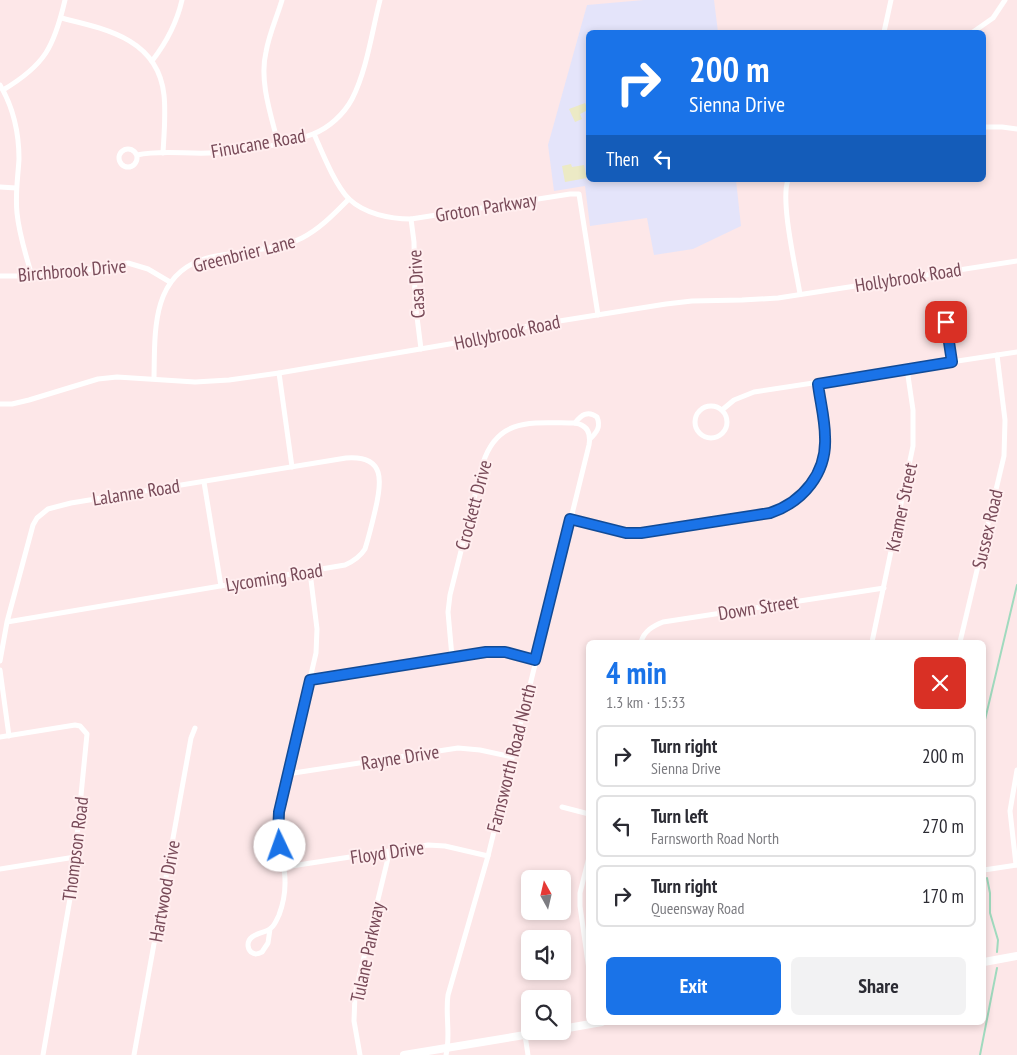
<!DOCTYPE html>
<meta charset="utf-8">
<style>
:root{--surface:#fff;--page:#f2f2f3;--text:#2b2b33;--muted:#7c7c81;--line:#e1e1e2;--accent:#1a73e8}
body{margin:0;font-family:"PT Sans Narrow",sans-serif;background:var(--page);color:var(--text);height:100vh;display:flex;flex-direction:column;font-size:19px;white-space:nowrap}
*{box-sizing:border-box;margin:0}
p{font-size:16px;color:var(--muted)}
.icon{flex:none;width:28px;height:28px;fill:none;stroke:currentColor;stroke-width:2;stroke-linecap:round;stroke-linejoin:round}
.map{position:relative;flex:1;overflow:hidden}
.details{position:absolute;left:586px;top:640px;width:400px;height:385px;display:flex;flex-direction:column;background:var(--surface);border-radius:8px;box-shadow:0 2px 8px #0003}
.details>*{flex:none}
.guide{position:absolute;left:586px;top:30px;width:400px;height:152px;border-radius:8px;box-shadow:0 2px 8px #0003;background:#1a73e8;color:#fff;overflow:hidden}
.needle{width:32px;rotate:352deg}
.fabs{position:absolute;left:521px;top:870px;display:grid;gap:10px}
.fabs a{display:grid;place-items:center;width:50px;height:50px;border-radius:8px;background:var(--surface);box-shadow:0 2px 8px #0003;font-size:25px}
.pin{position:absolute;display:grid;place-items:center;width:42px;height:42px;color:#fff;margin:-21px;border-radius:10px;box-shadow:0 2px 8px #0006}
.me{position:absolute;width:55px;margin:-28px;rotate:357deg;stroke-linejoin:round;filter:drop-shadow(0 0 4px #0008)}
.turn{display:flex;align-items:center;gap:18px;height:105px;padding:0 20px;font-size:22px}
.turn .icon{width:65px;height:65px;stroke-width:2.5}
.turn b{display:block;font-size:35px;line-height:42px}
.then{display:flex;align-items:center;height:48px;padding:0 20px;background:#0003;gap:10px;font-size:19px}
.round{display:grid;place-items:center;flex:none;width:52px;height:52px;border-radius:8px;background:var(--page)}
.summary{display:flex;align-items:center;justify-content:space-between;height:85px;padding:0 20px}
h1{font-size:30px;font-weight:800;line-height:38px;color:var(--accent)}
.action{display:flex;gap:10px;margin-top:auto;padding:10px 20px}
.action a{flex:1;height:58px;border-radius:8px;background:var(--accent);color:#fff;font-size:20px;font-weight:800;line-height:58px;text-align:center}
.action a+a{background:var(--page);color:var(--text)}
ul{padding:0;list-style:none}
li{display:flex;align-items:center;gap:15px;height:62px;margin:0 10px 8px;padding:0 10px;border:2px solid var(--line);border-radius:8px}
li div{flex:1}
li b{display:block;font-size:19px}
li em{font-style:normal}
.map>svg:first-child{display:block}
.education{fill:#e4e4fa}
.green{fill:#eceac5}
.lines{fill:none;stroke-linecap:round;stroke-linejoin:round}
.stream{stroke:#a0dabe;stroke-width:2}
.street{stroke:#fff;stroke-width:5}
.secondary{stroke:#fff;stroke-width:8}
.route-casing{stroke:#114b97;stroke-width:12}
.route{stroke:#1a73e8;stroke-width:9}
.labels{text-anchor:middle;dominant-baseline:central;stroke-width:4;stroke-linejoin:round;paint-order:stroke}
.street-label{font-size:19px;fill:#784a58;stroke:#ffeeef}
</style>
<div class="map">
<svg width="1017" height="1055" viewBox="0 0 1017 1055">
<rect width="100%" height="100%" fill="#fde7e8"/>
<polygon class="education" points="644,0 714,0 718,32 589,32 589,180 736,180 741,226 693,249 654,255 647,218 590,226 585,186 554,191 548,145 587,5"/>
<g class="green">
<polygon points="585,103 588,110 580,114 582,119 575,122 569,109"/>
<polygon points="571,164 572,167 584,165 587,178 565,182 562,166"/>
</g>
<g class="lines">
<g class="stream">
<polyline points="984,724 1017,585"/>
<polyline points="987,878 990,893 990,913 998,940 997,952"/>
<polyline points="980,1055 997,968"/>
</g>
<g class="street">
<path d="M61 18C106 29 158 39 164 95 166 114 164 134 163 153"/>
<polyline points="884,32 891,0"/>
<polyline points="973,32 993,18 1005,0"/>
<path d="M152 61C166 43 177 22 182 0"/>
<path d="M0 85C13 107 19 133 19 159 18 177 15 194 17 213 19 234 26 256 32 276"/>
<path d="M3 90C45 65 54 47 65 0"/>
<polyline points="984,127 1002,127 1017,129"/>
<path d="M314 134C322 152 335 185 349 199 365 214 390 219 411 219L570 194H579L598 315"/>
<path d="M278 143C271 115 259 81 266 52 269 34 277 17 282 0"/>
<circle cx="128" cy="158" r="9"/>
<path d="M137 155C160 150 185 154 209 153 241 151 283 146 313 134 329 128 344 114 352 99 367 70 372 31 380 0"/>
<path d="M788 180C780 201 796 269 800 294"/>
<polyline points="0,187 16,188"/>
<polyline points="411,219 414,242 415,301 421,349"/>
<polyline points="0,276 50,276 128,263 148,269 170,282"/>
<polyline points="946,322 952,362"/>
<polyline points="279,373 292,467"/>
<path d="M154 378C155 333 151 278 201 260 214 255 229 254 243 252 262 249 284 247 302 238 320 229 335 213 349 199"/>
<polyline points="0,404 12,404 29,400 98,379 117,377 195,382 229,380 279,373 479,339 528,326 666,304 692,301 742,300 778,298 1017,261"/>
<circle cx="711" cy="422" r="16"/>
<polyline points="722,410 734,400 754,392 1017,352"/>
<path d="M575 423C581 415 588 410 597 417 601 427 597 432 590 439"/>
<polyline points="204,482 221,586"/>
<path d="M570 519 626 533H641L770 513C802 502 825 476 825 441 826 422 821 402 817 384"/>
<path d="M641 642C644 631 653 626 663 622L884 588"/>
<polyline points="872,642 913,446 913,410 907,369"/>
<polyline points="960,642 1004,456 1005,420 997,355"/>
<path d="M0 661 7 622 33 525 37 518 48 509 71 503 346 458C386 455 382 482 375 511 372 524 369 536 365 549 360 557 354 561 345 565L7 622"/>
<polyline points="0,670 9,736"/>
<polyline points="310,679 485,652 505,652 535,660"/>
<polyline points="0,737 75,725 80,726 87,734 72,887 43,1055"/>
<polyline points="287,774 458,748 480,750 512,757"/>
<polyline points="562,807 589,814"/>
<polyline points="589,857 580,893 580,906 589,970"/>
<polyline points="1016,865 1010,811 1017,770"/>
<polyline points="285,867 428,845 445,846 488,856"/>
<polyline points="0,869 75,857"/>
<polyline points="984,870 1017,865"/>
<path d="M270 929 268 943 262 952C258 954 255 955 251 952 249 950 248 948 248 945 248 933 265 934 271 928 275 925 277 919 279 915 294 876 276 850 279 812L316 653 317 629 310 572"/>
<polyline points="525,1035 528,1055"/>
<polyline points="134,1055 191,738 195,728"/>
<polyline points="360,1055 354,1021 355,994 390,850"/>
<path d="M446 1055C451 1035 445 1015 448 995L488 856 589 445C591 433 587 425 575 423 534 423 498 416 483 463L450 595 448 612 452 657"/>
</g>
<g class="secondary">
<polyline points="984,962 1017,956"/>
<polyline points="562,1029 602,1022"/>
<polyline points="404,1055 549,1031"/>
</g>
</g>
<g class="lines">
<g class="route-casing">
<path id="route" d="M280 846 278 835 279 812 310 680 486 652H505L535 660 570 519 626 533H641L770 513C803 502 827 473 825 437 825 419 820 401 818 384L952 362 946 322"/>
</g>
<use href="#route" class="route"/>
</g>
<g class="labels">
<g class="street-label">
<text transform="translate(258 143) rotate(-10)">Finucane Road</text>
<text transform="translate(486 207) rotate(-9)">Groton Parkway</text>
<text transform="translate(244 253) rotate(-14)">Greenbrier Lane</text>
<text transform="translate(72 270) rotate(-5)">Birchbrook Drive</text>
<text transform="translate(908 277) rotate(-9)">Hollybrook Road</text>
<text transform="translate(416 284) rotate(-93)">Casa Drive</text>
<text transform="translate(507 332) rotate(-12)">Hollybrook Road</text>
<text transform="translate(136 492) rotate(-9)">Lalanne Road</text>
<text transform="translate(473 505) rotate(-75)">Crockett Drive</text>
<text transform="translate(901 507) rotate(-78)">Kramer Street</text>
<text transform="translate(987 529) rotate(-77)">Sussex Road</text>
<text transform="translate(274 577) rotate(-9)">Lycoming Road</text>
<text transform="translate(758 607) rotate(-9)">Down Street</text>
<text transform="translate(400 757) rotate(-9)">Rayne Drive</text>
<text transform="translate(511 758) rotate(-76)">Farnsworth Road North</text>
<text transform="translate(75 849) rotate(-83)">Thompson Road</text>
<text transform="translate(387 852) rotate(-8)">Floyd Drive</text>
<text transform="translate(164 891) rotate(-80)">Hartwood Drive</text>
<text transform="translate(367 952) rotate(-78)">Tulane Parkway</text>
</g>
</g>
</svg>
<div class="fabs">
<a><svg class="needle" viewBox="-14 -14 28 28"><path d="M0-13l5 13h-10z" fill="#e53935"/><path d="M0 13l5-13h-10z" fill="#7c7c81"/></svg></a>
<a><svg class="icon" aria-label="sound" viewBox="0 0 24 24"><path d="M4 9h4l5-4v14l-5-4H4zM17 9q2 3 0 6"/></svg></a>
<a><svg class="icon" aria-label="search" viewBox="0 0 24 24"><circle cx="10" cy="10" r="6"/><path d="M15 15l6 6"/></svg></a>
</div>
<div class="pin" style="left:946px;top:322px;background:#d93025"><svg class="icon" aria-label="arrive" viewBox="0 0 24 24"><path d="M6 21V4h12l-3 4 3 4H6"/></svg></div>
<svg class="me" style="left:280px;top:846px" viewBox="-20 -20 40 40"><circle r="19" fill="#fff"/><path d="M0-13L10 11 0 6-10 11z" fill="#1a73e8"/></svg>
<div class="guide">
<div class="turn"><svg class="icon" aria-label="right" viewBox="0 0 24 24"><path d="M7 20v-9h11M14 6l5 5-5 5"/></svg><div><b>200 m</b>Sienna Drive</div></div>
<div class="then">Then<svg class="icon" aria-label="left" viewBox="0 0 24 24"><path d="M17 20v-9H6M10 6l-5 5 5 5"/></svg></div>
</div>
<section class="details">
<div class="summary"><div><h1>4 min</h1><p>1.3 km · 15:33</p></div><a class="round" style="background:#d93025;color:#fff"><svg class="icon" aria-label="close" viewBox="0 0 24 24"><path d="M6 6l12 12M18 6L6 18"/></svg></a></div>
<ul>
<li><svg class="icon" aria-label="right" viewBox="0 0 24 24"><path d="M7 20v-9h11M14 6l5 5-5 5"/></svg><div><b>Turn right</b><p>Sienna Drive</p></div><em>200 m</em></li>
<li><svg class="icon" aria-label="left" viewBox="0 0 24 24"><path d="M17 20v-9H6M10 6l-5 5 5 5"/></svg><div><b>Turn left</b><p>Farnsworth Road North</p></div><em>270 m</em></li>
<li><svg class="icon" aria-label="right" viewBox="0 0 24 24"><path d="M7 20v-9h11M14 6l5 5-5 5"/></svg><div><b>Turn right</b><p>Queensway Road</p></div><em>170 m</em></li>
</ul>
<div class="action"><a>Exit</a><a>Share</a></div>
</section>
</div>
